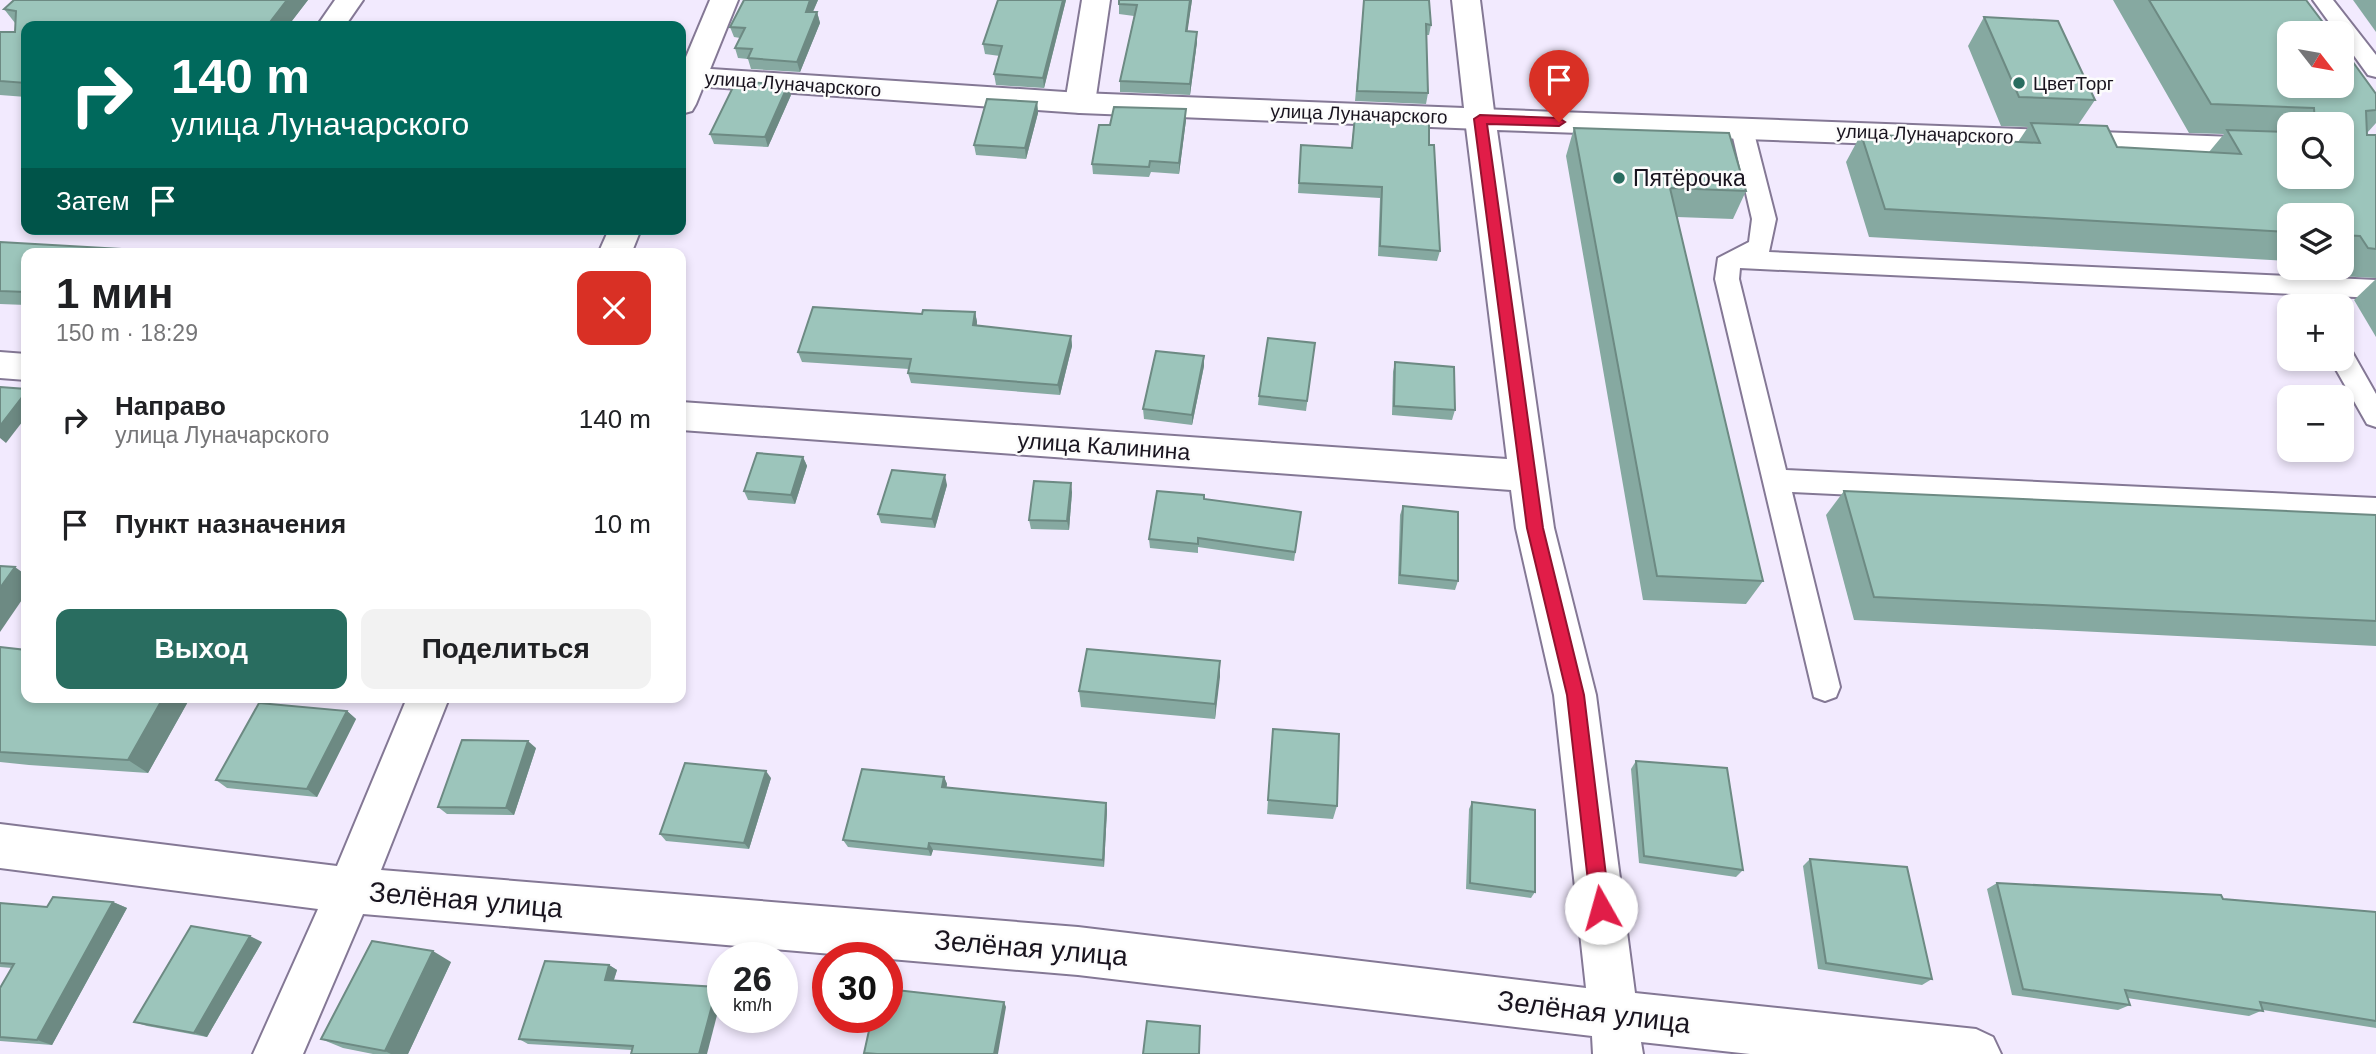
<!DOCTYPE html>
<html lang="ru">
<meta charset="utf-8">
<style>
:root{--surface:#fff;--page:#f2f2f2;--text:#202124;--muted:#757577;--accent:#296d60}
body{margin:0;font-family:Arial,sans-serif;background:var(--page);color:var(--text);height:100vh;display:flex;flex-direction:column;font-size:26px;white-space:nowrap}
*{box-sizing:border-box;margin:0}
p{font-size:23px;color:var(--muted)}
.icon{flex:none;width:38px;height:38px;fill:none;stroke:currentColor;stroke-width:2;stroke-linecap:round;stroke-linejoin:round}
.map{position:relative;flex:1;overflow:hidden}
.sheet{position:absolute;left:21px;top:248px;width:665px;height:455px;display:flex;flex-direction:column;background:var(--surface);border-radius:14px;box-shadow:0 4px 10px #0003}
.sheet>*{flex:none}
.guide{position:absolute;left:21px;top:21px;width:665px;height:214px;border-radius:14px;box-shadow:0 4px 10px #0003;background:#00695c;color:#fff;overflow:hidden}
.needle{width:46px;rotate:121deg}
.controls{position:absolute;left:2277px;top:21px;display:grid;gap:14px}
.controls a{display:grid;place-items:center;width:77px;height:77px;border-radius:14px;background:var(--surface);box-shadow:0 4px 10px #0003;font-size:35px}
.speed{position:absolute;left:707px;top:942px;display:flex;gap:14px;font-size:35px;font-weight:700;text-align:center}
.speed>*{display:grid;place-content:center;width:91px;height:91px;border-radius:50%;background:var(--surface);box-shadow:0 4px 10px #0003;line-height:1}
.speed small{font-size:18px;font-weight:400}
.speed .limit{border:10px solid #d22;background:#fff;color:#111}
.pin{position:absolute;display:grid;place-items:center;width:60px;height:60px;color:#fff;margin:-72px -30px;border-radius:50% 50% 50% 0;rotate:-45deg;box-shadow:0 0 7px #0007}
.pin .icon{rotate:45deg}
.me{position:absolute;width:77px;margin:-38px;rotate:353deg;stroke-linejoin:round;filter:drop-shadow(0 0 5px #0008)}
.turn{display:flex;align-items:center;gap:24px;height:147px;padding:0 35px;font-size:32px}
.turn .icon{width:91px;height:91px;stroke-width:2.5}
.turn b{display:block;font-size:49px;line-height:60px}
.then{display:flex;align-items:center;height:66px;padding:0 35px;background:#0003;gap:14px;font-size:26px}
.round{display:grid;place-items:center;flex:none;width:74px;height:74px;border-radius:14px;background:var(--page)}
.summary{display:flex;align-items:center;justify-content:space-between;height:119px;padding:0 35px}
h1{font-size:42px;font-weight:700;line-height:52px}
.cta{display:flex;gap:14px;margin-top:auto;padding:14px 35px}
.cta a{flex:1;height:80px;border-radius:14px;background:var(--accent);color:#fff;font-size:28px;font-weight:700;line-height:80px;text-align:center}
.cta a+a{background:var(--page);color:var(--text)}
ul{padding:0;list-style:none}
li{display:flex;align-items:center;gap:21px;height:105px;padding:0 35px}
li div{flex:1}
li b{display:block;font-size:26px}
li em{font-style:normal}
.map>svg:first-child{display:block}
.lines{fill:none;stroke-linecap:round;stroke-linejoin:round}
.service-casing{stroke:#847895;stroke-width:4}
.minor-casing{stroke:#847895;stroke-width:4}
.secondary-casing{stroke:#847895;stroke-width:4}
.service{fill:#fff;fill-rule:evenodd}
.minor{fill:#fff;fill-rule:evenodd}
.secondary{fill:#fff;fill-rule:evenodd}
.wall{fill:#86a9a1;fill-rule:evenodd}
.shaded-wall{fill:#6d8a83}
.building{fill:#9cc5bb;stroke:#6d8a83;stroke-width:2}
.route{fill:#e11d48;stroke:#92132f;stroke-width:2}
.poi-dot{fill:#296d60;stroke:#fcfcfc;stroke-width:2.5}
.labels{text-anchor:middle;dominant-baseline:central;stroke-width:5;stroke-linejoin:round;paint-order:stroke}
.far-poi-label{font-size:19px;fill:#19141f;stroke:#fcfcfc;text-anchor:start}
.far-street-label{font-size:19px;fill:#19141f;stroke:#fcfcfc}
.poi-label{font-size:23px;fill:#19141f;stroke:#fcfcfc;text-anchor:start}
.street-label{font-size:23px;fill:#19141f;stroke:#fcfcfc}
.near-street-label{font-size:28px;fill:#19141f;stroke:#fcfcfc}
</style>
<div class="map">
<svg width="2376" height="1054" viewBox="0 0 2376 1054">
<rect width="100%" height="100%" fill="#f2eafe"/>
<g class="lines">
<g class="service-casing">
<g id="service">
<polygon points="2313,0 2333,0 2376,55 2376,77 2368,75 2342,39 2342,33 2337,33"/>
<polygon points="1742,122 1750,124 1753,129 1776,219 1769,252 2376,280 2376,298 1740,268 1739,279 1786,470 2376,498 2376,520 1792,492 1840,687 1836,697 1825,701 1814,697 1715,279 1718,258 1749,242 1752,219 1731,129 1734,124"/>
<polygon points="2342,347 2351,350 2376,394 2376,427 2367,424 2330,359 2342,359"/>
</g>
</g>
<g class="minor-casing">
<g id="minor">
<polygon points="335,0 363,0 345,26 317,26"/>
<polygon points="710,0 738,0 696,104 692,111 681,114 681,69"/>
<polygon points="1082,0 1110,0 1095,103 1091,110 1080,113 1069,110 1065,103"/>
<polygon points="1480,109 2289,139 2289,159 1497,130 1554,528 1596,695 1635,993 1976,1029 1993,1037 2001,1054 1750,1054 1641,1042 1643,1054 1593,1054 1592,1036 1078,975 363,914 303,1054 253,1054 318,909 0,868 0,824 337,866 407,698 449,698 381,870 1078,927 1586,988 1554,695 1516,528 1511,490 681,430 681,402 1507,459 1465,119 1469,112"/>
<polygon points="609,229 641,229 631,254 598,254"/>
<polygon points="0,352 26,354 26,380 0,378"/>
</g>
</g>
<g class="secondary-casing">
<polygon id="secondary" points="1452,0 1480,0 1495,119 1491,126 1480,129 1080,113 681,85 681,67 1080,93 1464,108"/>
</g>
<use href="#service" class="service"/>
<use href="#minor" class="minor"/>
<use href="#secondary" class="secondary"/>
</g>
<g class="wall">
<polygon points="14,0 308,0 288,26 26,26 26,97 0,95 0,32 15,32 15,23 4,9"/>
<polygon points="744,0 818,0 813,12 817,12 820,23 800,72 751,69 748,59 738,58 735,48 740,38 734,37 730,27"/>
<polygon points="998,0 1066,0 1044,88 996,85 994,74 1000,56 985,54 983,44"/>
<polygon points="1192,0 1187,31 1197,42 1190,95 1120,92 1120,81 1134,16 1119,14 1119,4"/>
<polygon points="1364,0 1431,25 1429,35 1426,35 1428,93 1426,104 1355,101"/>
<path d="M2113 0H2306L2376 94V123L2367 133V135H2376V278L2339 276 2335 268H2342V215H2289V261L1869 237 1846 162 1861 134 2018 142 2028 127 2001 126 1968 46 1984 17 2095 100 2078 125 2117 147 2209 152 2224 134 2189 133ZM2289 124H2342L2289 177Z"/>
<polygon points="2353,0 2376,0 2376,32"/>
<polygon points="791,95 768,147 714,144 710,134"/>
<polygon points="1037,102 1038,113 1026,159 976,155 974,145"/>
<polygon points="1186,109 1186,120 1179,174 1151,172 1149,177 1093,174 1092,164 1110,125"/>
<polygon points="1355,116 1429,145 1440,251 1437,261 1378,256 1380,198 1298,193 1301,145 1351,148"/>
<polygon points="1574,128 1746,191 1733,219 1677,217 1763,581 1746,604 1643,600 1566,156"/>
<polygon points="0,242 26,254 26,305 0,304"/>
<polygon points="2376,279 2376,337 2354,300"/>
<polygon points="975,312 977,322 977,326 1071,336 1072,346 1060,395 911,383 908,373 909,369 802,362 798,352 922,314"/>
<polygon points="1315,343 1306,411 1258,405 1259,396"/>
<polygon points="1395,362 1455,410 1452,420 1392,415 1393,372"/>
<polygon points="1204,366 1192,425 1144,419 1143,409"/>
<polygon points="803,457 807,466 795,504 748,500 744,491"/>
<polygon points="947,485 935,528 881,523 878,514"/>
<polygon points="1844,491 2376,515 2376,646 1854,620 1826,515"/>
<polygon points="1072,492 1069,530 1031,529 1029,520"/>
<polygon points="1204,499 1301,512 1294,561 1198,547 1198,553 1150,548 1149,539"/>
<polygon points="1403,506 1458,581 1455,590 1398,584 1400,515"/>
<polygon points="0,647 26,698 190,698 148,773 29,765 0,762"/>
<polygon points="1220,661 1215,719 1081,707 1079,691"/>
<polygon points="347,711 356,719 317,797 227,788 216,780"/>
<polygon points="1273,729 1337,806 1333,819 1267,814"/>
<polygon points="536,748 514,815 447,814 438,807"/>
<polygon points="1636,761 1743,870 1736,877 1639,863 1631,769"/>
<polygon points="944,777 947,784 946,788 1106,803 1107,810 1104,867 933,850 931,856 848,847 843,840"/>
<polygon points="771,778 749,849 666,841 660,834"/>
<polygon points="1472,802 1535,892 1531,898 1466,889 1469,809"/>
<polygon points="1810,859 1932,979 1922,985 1818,969 1803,866"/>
<polygon points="1997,883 2223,899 2376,912 2376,1028 2263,1010 2249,1016 2127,998 2130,1005 2118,1010 2012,995 1987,889"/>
<polygon points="113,902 127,908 52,1045 0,1041 0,988 12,968 0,967 0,903 47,907"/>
<polygon points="262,942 207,1037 147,1026 134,1022"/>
<polygon points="451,962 408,1054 373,1054 343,1048 321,1039"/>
<polygon points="609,965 617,970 614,980 723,992 632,1050 528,1044 519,1039"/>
</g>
<g class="shaded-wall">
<polygon points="287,0 308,0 288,26 267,26"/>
<polygon points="810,0 818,0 808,22 806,12"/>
<polygon points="1063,0 1066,0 1044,88 1043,78"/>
<polygon points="1190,0 1192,0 1186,42 1186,31"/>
<polygon points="817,12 820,23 800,72 797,62"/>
<polygon points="1197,32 1197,42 1190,95 1190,84"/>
<polygon points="788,85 791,95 768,147 765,137"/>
<polygon points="1037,102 1038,113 1026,159 1025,148"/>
<polygon points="1186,109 1186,120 1179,174 1179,163"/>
<polygon points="975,312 977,322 975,335 973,325"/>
<polygon points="1071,336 1072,346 1060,395 1058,385"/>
<polygon points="1204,356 1204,366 1192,425 1192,415"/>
<polygon points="26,392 26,417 6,443 0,438 0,426"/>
<polygon points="803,457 807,466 795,504 791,495"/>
<polygon points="945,475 947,485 935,528 932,519"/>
<polygon points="1071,483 1072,492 1069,530 1067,521"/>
<polygon points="15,567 26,575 26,594 0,632 0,588"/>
<polygon points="1220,661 1220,677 1215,719 1215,704"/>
<polygon points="163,698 190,698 148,773 128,760"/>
<polygon points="347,711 356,719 317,797 307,789"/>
<polygon points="528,741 536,748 514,815 506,808"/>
<polygon points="766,771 771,778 749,849 744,843"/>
<polygon points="944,777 947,784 945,794 942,787"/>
<polygon points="1106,803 1107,810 1104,867 1103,860"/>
<polygon points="929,843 933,850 931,856 928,849"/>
<polygon points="113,902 127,908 52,1045 37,1040"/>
<polygon points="250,936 262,942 207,1037 194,1033"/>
<polygon points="433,951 451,962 408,1054 391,1054 385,1051"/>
<polygon points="609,965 617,970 612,985 605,980"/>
<polygon points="717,987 723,992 707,1054 699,1054"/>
<polygon points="1004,1002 1006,1007 998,1054 994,1054"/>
</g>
<g class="building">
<polygon points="14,0 287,0 267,26 26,26 26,83 0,81 0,32 15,32 16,11 4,9"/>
<polygon points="744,0 810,0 806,12 817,12 797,62 748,58 752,49 735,48 745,28 730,27"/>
<polygon points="998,0 1063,0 1043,78 994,74 1002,46 983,44"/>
<polygon points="1119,0 1190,0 1186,31 1197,32 1190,84 1120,81 1137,5 1119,4"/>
<polygon points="1364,0 1429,0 1431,25 1426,24 1428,93 1357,91"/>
<polygon points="2149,0 2306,0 2331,33 2289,33 2289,86 2342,86 2342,47 2376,94 2376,110 2366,111 2367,135 2376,135 2376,249 2368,248 2360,236 2342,235 2342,215 2289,215 2289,232 1885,209 1861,134 2040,143 2031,123 2107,126 2117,147 2241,154 2227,130 2289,132 2289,177 2342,177 2342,124 2315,124 2314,108 2211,104"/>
<polygon points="1984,17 2058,21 2095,100 2019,97"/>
<polygon points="736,81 788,85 765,137 710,134"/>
<polygon points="987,99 1037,102 1025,148 974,145"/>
<polygon points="1114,107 1186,109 1179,163 1150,161 1149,167 1092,164 1099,125 1110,125"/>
<polygon points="1355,116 1429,119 1429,145 1434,145 1440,251 1380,246 1382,187 1299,183 1301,145 1352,148"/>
<polygon points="1574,128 1729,133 1746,191 1670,188 1763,581 1657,576"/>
<polygon points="0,242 209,254 26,254 26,292 0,291"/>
<polygon points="813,307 922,314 923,310 975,312 973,325 1071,336 1058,385 908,373 911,359 798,352"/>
<polygon points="1268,338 1315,343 1307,401 1259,396"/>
<polygon points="1156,351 1204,356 1192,415 1143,409"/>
<polygon points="1395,362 1454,367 1455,410 1394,406"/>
<polygon points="0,387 26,389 26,392 0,426"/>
<polygon points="757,453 803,457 791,495 744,491"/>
<polygon points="892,470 945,475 932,519 878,514"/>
<polygon points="1034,481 1071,483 1067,521 1029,520"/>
<polygon points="1157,491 1204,495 1204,499 1301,512 1295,552 1198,538 1198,544 1149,539"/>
<polygon points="1844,491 2376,515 2376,621 1874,597"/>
<polygon points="1403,506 1458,512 1458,581 1400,575"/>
<polygon points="0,566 15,567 0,588"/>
<polygon points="0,647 26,650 26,698 163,698 128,760 0,752"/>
<polygon points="1087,649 1220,661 1215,704 1079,691"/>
<polygon points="259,703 347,711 307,789 216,780"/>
<polygon points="1273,729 1339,734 1337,806 1268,800"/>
<polygon points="462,740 528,741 506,808 438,807"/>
<polygon points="1636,761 1727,768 1743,870 1644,856"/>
<polygon points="685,763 766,771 744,843 660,834"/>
<polygon points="862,769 944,777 942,787 1106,803 1103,860 929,843 928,849 843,840"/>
<polygon points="1472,802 1535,810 1535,892 1470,883"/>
<polygon points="1810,859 1907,867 1932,979 1826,963"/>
<polygon points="1997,883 2221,895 2223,899 2376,912 2376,1021 2260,1002 2263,1011 2125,990 2130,1005 2023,989"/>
<polygon points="53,897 113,902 37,1040 0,1037 0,988 14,964 0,963 0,903 47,907"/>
<polygon points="191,926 250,936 194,1033 134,1022"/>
<polygon points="372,941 433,951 385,1051 321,1039"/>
<polygon points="545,961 609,965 605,980 717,987 699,1054 631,1054 633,1046 519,1039"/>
<polygon points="887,989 1004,1002 994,1054 877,1054 864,1053 872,1017 887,1017"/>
<polygon points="1147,1021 1200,1026 1199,1054 1143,1054"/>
</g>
<polygon class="route" points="1480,115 1559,118 1565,122 1559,126 1487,124 1543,528 1584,695 1610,908 1607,915 1601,918 1594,915 1591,908 1567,695 1527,528 1474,119"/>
<g class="poi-dot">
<circle cx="2019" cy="83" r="7"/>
<circle cx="1619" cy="178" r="7"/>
</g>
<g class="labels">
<g class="far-poi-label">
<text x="2033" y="83">ЦветТорг</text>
</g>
<g class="far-street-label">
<text transform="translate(793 84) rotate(4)">улица Луначарского</text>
<text transform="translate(1359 114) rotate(2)">улица Луначарского</text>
<text transform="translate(1925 134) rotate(2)">улица Луначарского</text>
</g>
<g class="poi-label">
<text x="1633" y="178">Пятёрочка</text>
</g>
<g class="street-label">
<text transform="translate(1104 446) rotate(4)">улица Калинина</text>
</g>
<g class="near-street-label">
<text transform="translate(466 900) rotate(5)">Зелёная улица</text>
<text transform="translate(1031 948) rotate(5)">Зелёная улица</text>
<text transform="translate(1594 1012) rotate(7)">Зелёная улица</text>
</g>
</g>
</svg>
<div class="controls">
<a><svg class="needle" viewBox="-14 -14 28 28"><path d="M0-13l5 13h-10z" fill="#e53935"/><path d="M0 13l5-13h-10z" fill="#757577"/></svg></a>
<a><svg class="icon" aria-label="search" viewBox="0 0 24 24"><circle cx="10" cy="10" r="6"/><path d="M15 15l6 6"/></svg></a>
<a><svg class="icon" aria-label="layers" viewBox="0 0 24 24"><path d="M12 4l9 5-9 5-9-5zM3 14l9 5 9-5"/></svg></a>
<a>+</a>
<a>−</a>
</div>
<div class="speed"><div>26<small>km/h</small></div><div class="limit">30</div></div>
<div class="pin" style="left:1559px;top:122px;background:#d93025"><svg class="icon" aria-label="arrive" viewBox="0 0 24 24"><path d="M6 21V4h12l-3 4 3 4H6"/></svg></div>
<svg class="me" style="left:1601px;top:908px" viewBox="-20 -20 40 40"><circle r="19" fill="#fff"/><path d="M0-13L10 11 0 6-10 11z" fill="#e11d48"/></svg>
<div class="guide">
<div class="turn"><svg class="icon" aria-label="right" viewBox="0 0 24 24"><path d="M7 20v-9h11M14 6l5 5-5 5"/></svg><div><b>140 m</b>улица Луначарского</div></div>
<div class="then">Затем<svg class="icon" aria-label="arrive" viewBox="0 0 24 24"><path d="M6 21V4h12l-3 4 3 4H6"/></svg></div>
</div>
<section class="sheet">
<div class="summary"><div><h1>1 мин</h1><p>150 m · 18:29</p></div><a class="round" style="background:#d93025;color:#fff"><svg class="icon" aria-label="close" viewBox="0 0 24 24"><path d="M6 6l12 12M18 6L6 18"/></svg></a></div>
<ul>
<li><svg class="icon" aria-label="right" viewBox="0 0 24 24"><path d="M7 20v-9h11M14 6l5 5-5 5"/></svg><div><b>Направо</b><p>улица Луначарского</p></div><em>140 m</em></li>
<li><svg class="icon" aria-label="arrive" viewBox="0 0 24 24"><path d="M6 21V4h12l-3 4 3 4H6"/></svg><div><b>Пункт назначения</b></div><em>10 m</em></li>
</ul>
<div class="cta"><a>Выход</a><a>Поделиться</a></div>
</section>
</div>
